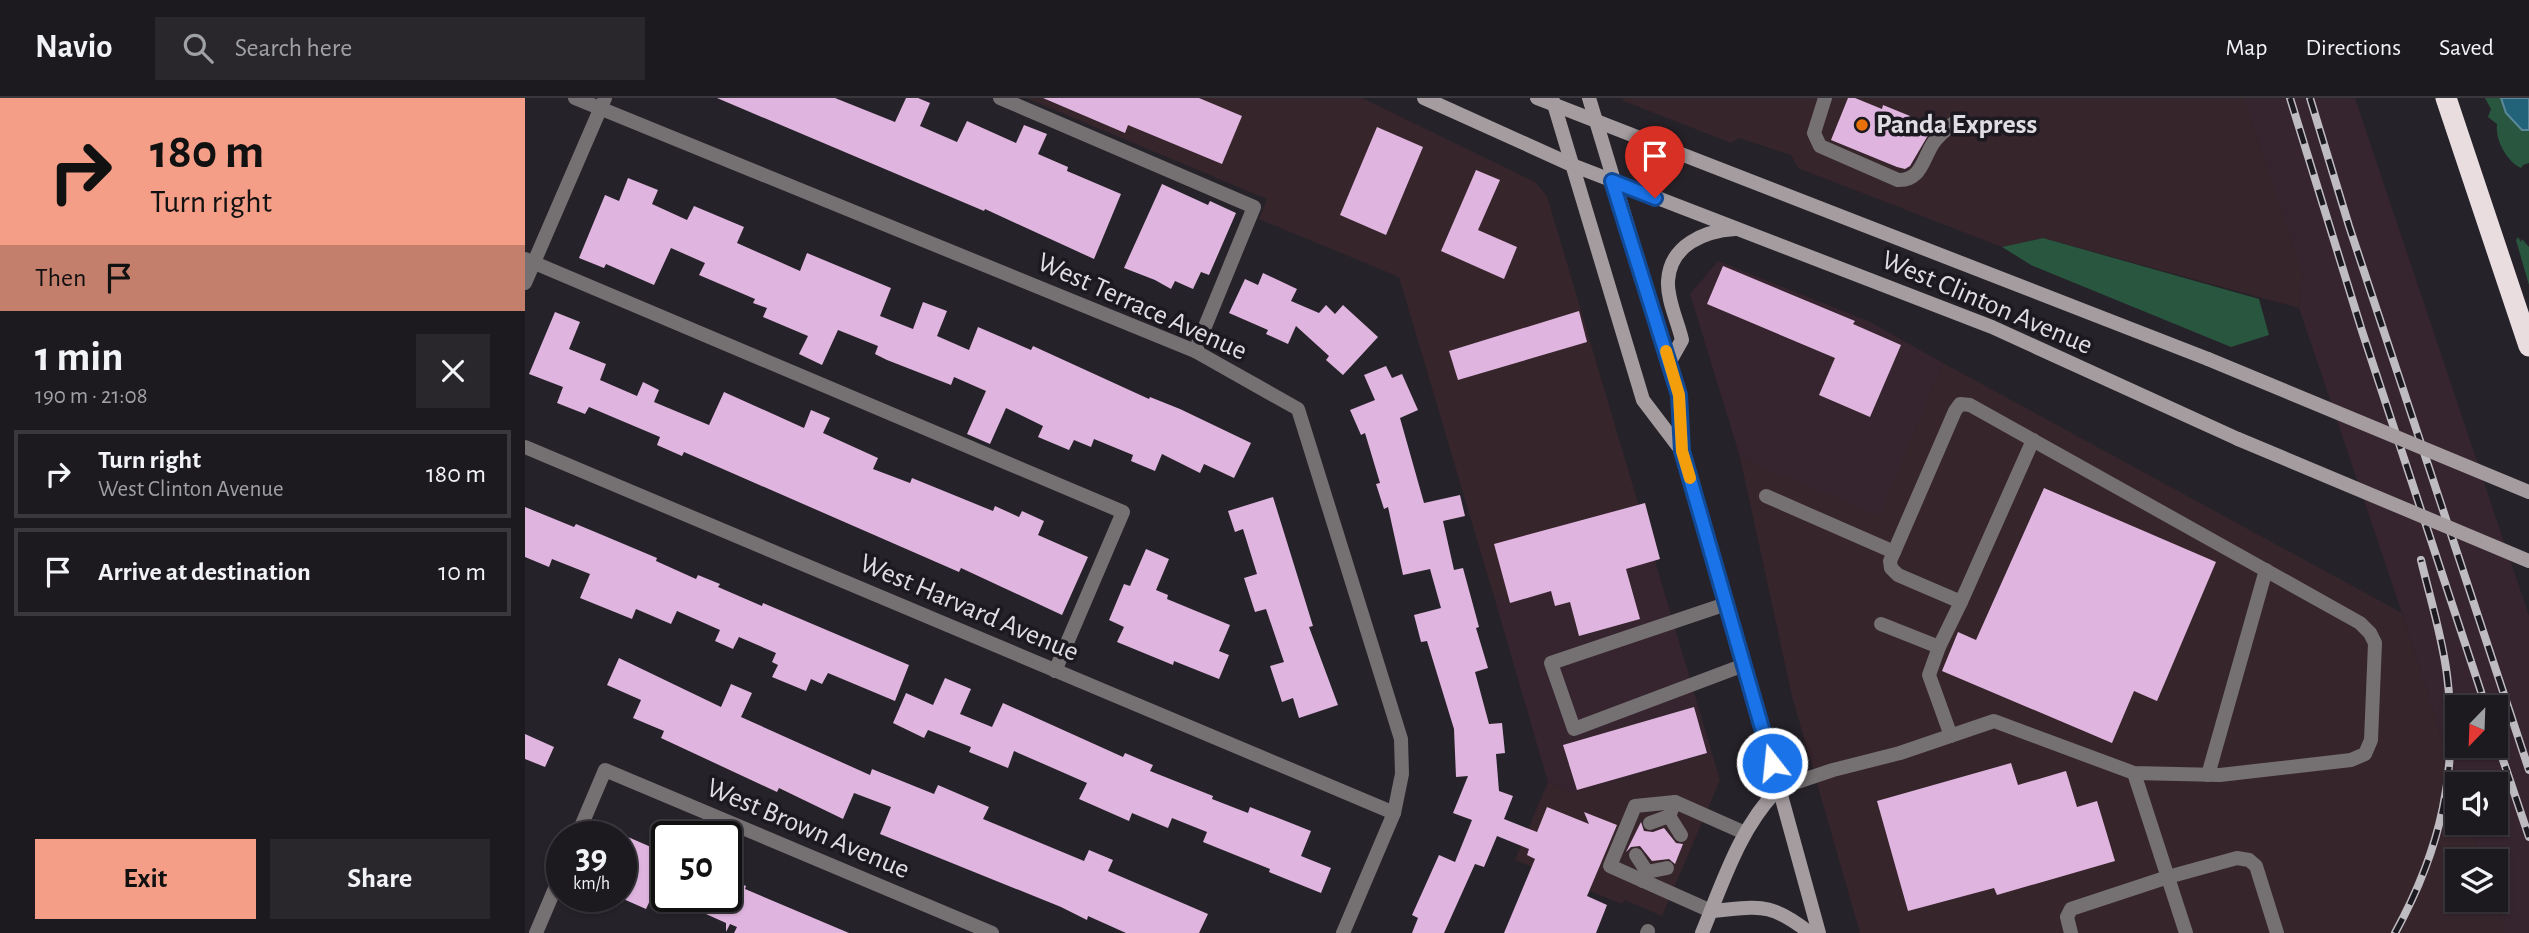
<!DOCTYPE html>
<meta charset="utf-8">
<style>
:root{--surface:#1c1a1f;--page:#29272c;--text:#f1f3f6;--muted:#a0a1a4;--line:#3a383d;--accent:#f49e87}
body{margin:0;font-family:"Alegreya Sans",sans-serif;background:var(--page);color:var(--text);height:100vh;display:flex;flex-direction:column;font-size:26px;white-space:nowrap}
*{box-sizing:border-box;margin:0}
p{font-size:23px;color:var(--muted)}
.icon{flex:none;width:38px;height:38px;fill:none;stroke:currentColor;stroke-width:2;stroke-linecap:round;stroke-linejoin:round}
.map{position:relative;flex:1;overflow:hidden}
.sheet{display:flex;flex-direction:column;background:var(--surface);width:525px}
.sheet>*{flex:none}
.banner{background:#f49e87;color:#111;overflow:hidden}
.needle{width:46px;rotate:203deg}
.controls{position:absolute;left:1920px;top:597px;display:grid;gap:14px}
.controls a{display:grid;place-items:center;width:63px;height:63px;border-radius:0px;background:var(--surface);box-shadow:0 2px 5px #0004,0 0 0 2px var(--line);font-size:35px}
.speed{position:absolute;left:21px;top:723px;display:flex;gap:14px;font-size:35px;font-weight:700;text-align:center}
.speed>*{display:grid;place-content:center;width:91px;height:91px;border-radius:50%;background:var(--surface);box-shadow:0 2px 5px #0004,0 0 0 2px var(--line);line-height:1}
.speed small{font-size:18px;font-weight:400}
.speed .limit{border:4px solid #111;border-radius:10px;background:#fff;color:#111}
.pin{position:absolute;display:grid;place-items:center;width:60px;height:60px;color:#fff;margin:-72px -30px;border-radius:50% 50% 50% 0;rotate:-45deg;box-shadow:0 0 7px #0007}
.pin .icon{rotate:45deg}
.me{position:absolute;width:77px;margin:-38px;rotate:344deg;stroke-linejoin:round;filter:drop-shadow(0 0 5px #0008)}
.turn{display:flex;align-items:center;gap:24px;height:147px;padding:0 35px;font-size:32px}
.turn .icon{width:91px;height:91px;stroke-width:2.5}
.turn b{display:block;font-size:49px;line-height:60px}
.then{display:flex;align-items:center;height:66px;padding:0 35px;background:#0003;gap:14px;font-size:26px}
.round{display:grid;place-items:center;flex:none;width:74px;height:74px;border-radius:0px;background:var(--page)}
.summary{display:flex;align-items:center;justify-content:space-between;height:119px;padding:0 35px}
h1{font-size:42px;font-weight:600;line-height:52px}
.cta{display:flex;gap:14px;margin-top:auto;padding:14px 35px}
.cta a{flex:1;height:80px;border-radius:0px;background:var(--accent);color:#111;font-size:28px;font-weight:600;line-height:80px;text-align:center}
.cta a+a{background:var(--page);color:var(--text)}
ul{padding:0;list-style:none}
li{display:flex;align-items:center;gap:21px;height:88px;margin:0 14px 10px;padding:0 21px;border:4px solid var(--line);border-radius:0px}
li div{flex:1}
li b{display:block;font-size:26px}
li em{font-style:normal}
header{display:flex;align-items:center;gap:42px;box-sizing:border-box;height:98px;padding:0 35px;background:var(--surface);border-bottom:2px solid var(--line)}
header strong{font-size:33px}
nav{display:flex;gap:38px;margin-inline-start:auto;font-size:24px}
.search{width:490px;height:63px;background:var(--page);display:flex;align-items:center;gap:18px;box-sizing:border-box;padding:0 24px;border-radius:0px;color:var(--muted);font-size:26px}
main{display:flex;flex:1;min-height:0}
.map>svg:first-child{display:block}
.commercial{fill:#37252c}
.industrial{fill:#36252e;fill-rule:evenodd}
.green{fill:#29563f}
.water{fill:#22637a;stroke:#5b889a;stroke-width:2}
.building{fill:#dfb5df}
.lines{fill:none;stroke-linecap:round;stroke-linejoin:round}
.lane{stroke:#757072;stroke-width:14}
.street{stroke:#757072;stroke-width:14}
.secondary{stroke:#a49c9e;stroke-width:14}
.highway{stroke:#eadde0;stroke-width:21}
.rail-casing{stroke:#bfbcc1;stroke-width:8}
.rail{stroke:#1c1920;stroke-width:5;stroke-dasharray:16;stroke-linecap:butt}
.secondary-bridge{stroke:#a49c9e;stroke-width:14}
.route-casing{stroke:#114b97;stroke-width:18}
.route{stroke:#1a73e8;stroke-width:12}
.slow{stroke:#f59e0b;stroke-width:12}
.food-dot{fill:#e8710a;stroke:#1c1920;stroke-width:2.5}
.labels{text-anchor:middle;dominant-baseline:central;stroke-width:7;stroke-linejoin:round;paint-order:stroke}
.poi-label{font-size:28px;font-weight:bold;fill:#e1dee3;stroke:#1c1920;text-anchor:start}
.street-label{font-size:28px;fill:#e1dee3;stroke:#1c1920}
</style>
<header>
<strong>Navio</strong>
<div class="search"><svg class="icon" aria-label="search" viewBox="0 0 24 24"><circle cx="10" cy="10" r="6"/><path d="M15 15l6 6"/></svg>Search here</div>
<nav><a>Map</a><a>Directions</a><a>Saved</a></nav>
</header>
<main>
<section class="sheet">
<div class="banner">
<div class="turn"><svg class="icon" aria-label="right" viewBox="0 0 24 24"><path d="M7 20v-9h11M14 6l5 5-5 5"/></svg><div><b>180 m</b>Turn right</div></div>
<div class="then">Then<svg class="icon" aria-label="arrive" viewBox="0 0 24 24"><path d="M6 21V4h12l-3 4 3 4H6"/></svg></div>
</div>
<div class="summary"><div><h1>1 min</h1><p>190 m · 21:08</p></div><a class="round"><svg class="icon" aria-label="close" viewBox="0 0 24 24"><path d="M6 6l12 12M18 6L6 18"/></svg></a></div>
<ul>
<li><svg class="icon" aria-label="right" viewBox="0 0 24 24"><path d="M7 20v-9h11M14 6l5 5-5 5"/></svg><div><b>Turn right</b><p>West Clinton Avenue</p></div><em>180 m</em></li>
<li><svg class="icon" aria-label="arrive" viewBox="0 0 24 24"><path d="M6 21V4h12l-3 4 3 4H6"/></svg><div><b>Arrive at destination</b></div><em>10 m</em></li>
</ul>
<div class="cta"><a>Exit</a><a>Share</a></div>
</section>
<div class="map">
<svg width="2004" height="835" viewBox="0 0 2004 835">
<rect width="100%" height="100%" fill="#262229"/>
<g class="commercial">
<polygon points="501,0 837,0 1010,84 1022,98 1128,456 970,502 874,179 734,121 742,101"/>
<polygon points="1097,0 1719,0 1778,175 1774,210 1518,140 1477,149 1273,70 1266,57 1214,40 1206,45 1099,3"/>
<polygon points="1418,265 1877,515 1932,686 1932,724 1945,725 1957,763 1932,763 1932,802 1970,802 1981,835 1335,835 1267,598 1215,359 1354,416"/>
<polygon points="1187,655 1195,682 1137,818 1100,802 1097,806 990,762 1023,684 1048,695"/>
</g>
<g class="industrial">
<path d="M1719 0H1830L2004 518V835H1981L1970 802V763H1957L1945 725 1970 724V686H1932L1877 515 1774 210 1778 175ZM1932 609H1970V648H1932Z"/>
<polygon points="1193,163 1345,224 1418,265 1354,417 1215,359 1165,196"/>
<polygon points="1128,456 1187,655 1048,695 1023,684 970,502"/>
</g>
<g class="green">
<path d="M1960 0H1976L1981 15 1997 32H2004V65L1998 67 1996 70C1981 63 1970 41 1972 26L1963 19 1966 11Z"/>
<polygon points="1993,139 1996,144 1997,141 2004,149 2004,187 1991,142"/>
<polygon points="1518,140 1734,201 1744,237 1706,249 1506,167 1477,149"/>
</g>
<polygon class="water" points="1976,0 2004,0 2004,32 1997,32 1981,15"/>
<g class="building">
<polygon points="192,0 310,0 370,24 381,0 393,0 405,5 395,28 432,44 442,23 491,45 499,27 522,36 513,56 543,69 542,73 596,96 569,161 460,111 459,113"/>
<polygon points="518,0 674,0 717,18 697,66 603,27 600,35"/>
<polygon points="1323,0 1330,0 1357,11 1358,7 1385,18 1383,25 1405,34 1385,68 1380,71 1372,69 1306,42"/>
<polygon points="852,29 898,49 861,137 815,117"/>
<polygon points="951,72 975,82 953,132 992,149 979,181 916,153"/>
<polygon points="103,80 133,92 127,106 162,122 169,108 219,129 212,145 275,173 282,155 366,190 355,218 388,231 398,204 422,213 412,238 444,252 453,229 506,252 508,248 624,301 625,299 655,311 726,345 709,380 679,366 675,375 637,356 630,373 606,363 608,357 569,341 566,349 549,342 544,352 513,339 518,328 481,310 465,346 442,336 461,293 429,279 426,287 362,262 350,256 353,248 313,232 297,267 274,256 283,238 238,219 242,210 228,205 230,201 174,177 180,165 146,150 129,187 81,166 79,170 54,160 80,97 94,103"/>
<polygon points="637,86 683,107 685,103 711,115 684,177 676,174 668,191 650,183 646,191 630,182 599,170"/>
<polygon points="1198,168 1330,223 1328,226 1376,247 1345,319 1294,297 1310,260 1182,206"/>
<polygon points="738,175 772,191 766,203 794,215 801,207 810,216 818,207 853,239 818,277 801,262 804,258 771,228 763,246 741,236 743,232 704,215 720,181 733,187"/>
<polygon points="1054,213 1062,244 933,282 924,253"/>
<polygon points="30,214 55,224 44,251 81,266 75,282 112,298 118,284 134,292 129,304 184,327 199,294 279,330 286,312 305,320 298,335 353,360 348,371 385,385 387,380 468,413 470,408 494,419 497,413 519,423 513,437 563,459 537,517 436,470 434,474 159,354 157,358 132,347 135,339 64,309 60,316 32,305 38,289 4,276"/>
<polygon points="861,268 867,280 877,276 893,312 875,320 899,405 935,397 940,418 918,423 929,472 938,470 954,529 951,530 963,570 950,574 964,626 977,625 980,655 971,656 974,693 988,698 979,721 1012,734 1022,709 1064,726 1059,714 1092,727 1062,798 1082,807 1071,835 979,835 1010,761 1002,757 1004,751 972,738 959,769 950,766 919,835 887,835 893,820 887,817 914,757 930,764 947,722 928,715 943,678 931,679 929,631 902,543 896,544 889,517 916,510 905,471 878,477 863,409 859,411 851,386 855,385 840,335 836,337 825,312 850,302 839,277"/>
<polygon points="1519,390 1691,464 1632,603 1609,593 1587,645 1417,573 1433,534 1451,542"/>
<polygon points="748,399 788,528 784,529 813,607 774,620 768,600 757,604 745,568 759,564 741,511 730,514 719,480 732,476 718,431 710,434 703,413"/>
<polygon points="1120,405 1135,461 1101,471 1115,521 1054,538 1045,504 1030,508 1026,493 985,505 969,446"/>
<polygon points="0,409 49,429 51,426 75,436 132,460 131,463 171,481 173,477 195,486 193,489 237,508 238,505 384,567 370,603 303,575 297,586 286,581 281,593 247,579 253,567 247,564 251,555 214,539 208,551 190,543 195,532 152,513 146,526 111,511 107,521 55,500 65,476 27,461 24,469 0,459"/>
<polygon points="621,451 644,461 631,492 643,497 642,501 705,527 694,553 704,557 694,581 649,563 648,567 592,544 599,529 584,522 599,486 605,488"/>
<polygon points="94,560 196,609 206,586 227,595 216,619 345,677 347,671 409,696 413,687 464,709 458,721 559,763 564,752 588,762 583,773 683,816 674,835 601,835 563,818 562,822 536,809 355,736 366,709 329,695 318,721 254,690 252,694 136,640 139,633 108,620 116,602 82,587"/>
<polygon points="420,580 446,591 435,616 467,629 478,605 598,659 600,655 628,667 625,673 688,698 687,701 723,715 725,709 786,733 776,758 806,770 796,795 744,774 745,771 678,744 682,734 647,720 643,730 607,715 604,723 554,701 562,685 489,653 483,670 444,654 446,649 403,632 399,640 368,625 381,595 408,607"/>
<polygon points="1169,609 1182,655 1052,692 1038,647"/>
<polygon points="0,636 29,649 20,669 0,661"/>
<polygon points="1486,665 1493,687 1541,673 1552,709 1572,703 1590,763 1472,797 1469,790 1383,813 1352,703"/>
<polygon points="1116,724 1119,733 1128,734 1139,730 1151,745 1158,746 1150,766 1144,761 1127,763 1115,748 1106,749 1101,754"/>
<polygon points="103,739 142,756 142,766 121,811 96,800 96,755"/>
<polygon points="201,780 221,788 220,791 324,835 209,835 212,829 205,826 201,834 201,825 141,798 201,798"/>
</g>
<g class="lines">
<g class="lane">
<polyline points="475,0 729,109 670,253"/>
<path d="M1300 0 1289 35 1295 48 1373 82C1397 83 1398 59 1409 44 1415 36 1423 30 1430 24"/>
<polyline points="0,161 598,414 530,573"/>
<polyline points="1241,398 1369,454 1430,313 1435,306 1445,307 1835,525 1845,535 1850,545 1846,642 1840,656 1826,662 1695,677 1609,675 1469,623 1375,655 1308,672 1254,690"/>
<polyline points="1369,454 1365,463 1366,470 1373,477 1436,504 1508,342"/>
<polyline points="1201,506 1026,565 1049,631 1219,567"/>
<polyline points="1356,526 1414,549 1404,577 1426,638"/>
<polyline points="1414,549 1436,504"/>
<polyline points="1609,675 1661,835"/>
<polyline points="1683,677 1741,472"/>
<polyline points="1144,718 1156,737"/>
<polyline points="1125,725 1144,718 1150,704"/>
<polyline points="1111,757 1122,774 1118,783"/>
<polyline points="1122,774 1142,770"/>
<polyline points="1186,813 1085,768 1110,708 1150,704 1220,735"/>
<polyline points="1546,835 1542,819 1546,811 1643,779 1712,760 1724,762 1731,768 1752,835"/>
</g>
<g class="street">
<polyline points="50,0 670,253 773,311 876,641 877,676 869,715 818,835"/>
<polyline points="0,185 80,0"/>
<polyline points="0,349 869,715"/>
<polyline points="52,738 80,672 467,835"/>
<polyline points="11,835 37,774"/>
<polyline points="1122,835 1123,833"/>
</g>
<g class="secondary">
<polyline points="899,0 1047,67 1467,229 1713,341"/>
<polyline points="1012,0 1683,261"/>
<polyline points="1064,0 1154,297 1157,353 1254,690 1294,835"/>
<polyline points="1028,3 1118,302 1156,352"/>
<path d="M1144 265 1157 242C1153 224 1142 202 1143 183 1145 147 1179 133 1210 131"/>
<path d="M1186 813C1235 809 1244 803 1285 835"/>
<path d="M1177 835C1198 784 1215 729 1254 690"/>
</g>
<polyline class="highway" points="1921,0 2004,248"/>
<g class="rail-casing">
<g id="rail">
<polyline points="1765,0 1837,233 1961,609"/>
<polyline points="1785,0 1824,128 2004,672"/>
<polyline points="1970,638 2004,739"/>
<path d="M1870 835C1916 751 1934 673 1922 577 1917 538 1905 500 1896 462"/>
</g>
</g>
<use href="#rail" class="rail"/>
<g class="secondary-bridge">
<polyline points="1683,261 2004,394"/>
<polyline points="1713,341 2004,463"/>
</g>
</g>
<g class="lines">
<g class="route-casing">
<polyline id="route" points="1130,100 1087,83 1154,297 1157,353 1247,665"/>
</g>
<use href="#route" class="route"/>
<polyline class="slow" points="1141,253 1154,297 1157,353 1165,380"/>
</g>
<circle class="food-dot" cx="1337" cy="27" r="7"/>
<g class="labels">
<g class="poi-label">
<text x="1351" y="27">Panda Express</text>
</g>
<g class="street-label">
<text transform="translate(1462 205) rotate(23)">West Clinton Avenue</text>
<text transform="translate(617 209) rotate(24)">West Terrace Avenue</text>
<text transform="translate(444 510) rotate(23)">West Harvard Avenue</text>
<text transform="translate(283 731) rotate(23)">West Brown Avenue</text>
</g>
</g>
</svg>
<div class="controls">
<a><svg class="needle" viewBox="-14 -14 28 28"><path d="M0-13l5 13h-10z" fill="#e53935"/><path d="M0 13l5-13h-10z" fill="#a0a1a4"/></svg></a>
<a><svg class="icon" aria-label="sound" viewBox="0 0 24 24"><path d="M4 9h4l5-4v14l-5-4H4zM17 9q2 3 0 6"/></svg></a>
<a><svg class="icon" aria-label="layers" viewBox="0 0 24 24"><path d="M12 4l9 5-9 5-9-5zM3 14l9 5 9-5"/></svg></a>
</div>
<div class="speed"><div>39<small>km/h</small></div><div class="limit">50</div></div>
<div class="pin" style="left:1130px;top:100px;background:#d93025"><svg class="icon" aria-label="arrive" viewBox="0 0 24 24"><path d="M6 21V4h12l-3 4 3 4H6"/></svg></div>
<svg class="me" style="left:1247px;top:665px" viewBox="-20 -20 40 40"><circle r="17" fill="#1a73e8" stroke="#fff" stroke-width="3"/><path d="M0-11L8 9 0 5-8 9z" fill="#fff"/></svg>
</div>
</main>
